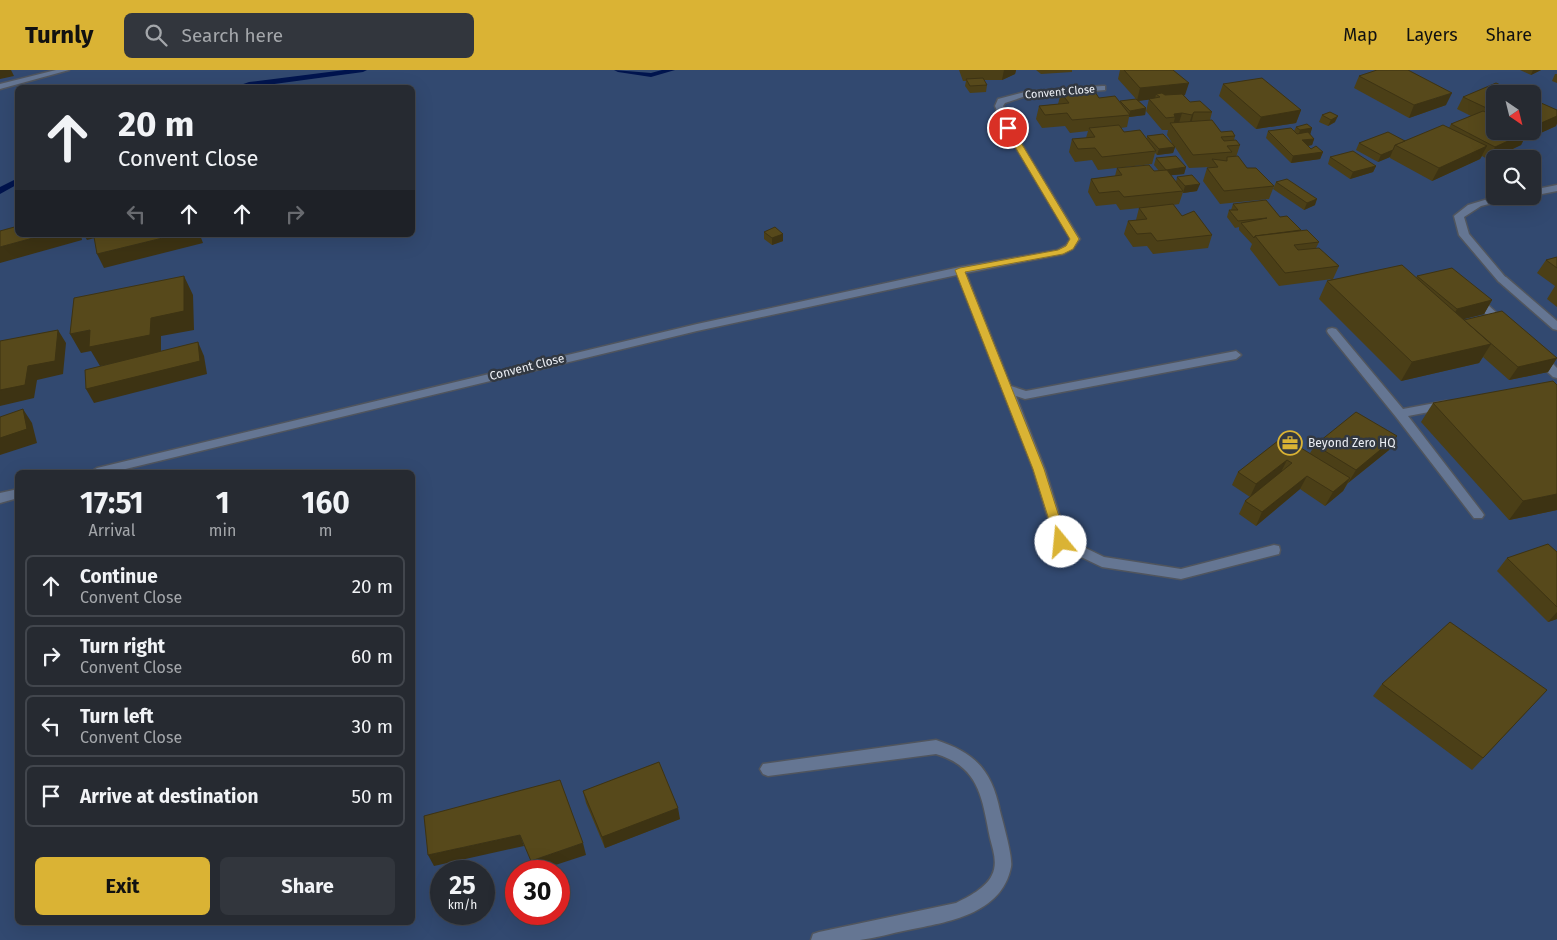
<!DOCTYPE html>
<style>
:root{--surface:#262a31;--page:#32363d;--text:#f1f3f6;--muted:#a4a7ab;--line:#42464d;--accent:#dab334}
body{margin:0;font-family:"Fira Sans",sans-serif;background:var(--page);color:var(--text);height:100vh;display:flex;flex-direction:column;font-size:19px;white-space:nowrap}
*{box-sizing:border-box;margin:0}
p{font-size:16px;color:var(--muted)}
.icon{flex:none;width:28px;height:28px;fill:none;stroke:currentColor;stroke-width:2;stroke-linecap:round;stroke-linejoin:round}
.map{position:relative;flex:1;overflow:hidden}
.panel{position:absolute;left:15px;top:400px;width:400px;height:455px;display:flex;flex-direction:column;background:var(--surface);border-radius:8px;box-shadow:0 5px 20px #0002,0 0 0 1px var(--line)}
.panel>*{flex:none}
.guide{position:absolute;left:15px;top:15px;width:400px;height:152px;border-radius:8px;box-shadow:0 5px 20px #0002,0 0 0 1px var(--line);background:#262a31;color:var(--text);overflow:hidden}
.needle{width:32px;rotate:145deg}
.tools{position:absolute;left:1486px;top:15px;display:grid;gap:10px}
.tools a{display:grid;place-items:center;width:55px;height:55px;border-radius:8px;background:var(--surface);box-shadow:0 5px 20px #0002,0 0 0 1px var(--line);font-size:25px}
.speed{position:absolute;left:430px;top:790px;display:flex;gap:10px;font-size:25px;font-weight:700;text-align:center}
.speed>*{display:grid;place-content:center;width:65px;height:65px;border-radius:50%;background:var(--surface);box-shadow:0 5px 20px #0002,0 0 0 1px var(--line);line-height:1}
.speed small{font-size:12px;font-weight:400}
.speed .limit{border:8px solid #d22;background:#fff;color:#111}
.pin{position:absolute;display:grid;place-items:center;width:42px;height:42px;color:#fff;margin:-21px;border:2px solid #fff;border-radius:50%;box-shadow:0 1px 5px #0007}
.me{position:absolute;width:55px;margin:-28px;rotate:343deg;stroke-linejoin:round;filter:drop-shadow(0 0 4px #0008)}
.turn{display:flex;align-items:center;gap:18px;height:105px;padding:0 20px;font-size:22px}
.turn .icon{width:65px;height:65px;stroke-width:2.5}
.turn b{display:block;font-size:35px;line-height:42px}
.lanes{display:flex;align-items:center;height:48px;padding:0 20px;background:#0003;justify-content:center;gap:25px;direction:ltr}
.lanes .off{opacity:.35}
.eta{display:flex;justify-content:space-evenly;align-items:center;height:85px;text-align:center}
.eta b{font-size:30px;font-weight:700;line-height:35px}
.button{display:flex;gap:10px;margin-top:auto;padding:10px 20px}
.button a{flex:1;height:58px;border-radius:8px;background:var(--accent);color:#111;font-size:20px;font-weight:700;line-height:58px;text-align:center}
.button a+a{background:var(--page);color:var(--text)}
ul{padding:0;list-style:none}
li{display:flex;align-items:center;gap:15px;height:62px;margin:0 10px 8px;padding:0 10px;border:2px solid var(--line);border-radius:8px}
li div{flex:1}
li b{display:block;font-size:19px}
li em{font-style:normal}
header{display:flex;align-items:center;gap:30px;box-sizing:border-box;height:70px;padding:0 25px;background:var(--accent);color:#111}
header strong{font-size:24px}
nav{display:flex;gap:28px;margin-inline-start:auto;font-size:18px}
.search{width:350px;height:45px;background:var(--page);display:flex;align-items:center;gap:12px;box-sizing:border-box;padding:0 18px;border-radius:8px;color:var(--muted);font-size:19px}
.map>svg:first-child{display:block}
.green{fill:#324970;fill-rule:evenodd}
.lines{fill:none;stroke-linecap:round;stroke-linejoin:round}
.stream{fill:#00144e;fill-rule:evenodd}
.service-casing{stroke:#50555e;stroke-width:3}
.minor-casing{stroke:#50555e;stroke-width:3}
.service{fill:#657693;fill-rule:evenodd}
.minor{fill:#657693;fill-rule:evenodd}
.wall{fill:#4b3f17;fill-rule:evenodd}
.shaded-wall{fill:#3d3313}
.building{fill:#57491b;stroke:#3d3313}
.route{fill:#dab334;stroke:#8e7422}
.labels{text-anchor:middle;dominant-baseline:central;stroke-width:5;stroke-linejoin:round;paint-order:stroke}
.far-street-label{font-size:11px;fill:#eceff5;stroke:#323841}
.street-label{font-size:12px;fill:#eceff5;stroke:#323841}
.poi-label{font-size:12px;fill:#eceff5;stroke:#323841;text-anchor:start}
</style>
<header>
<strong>Turnly</strong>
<div class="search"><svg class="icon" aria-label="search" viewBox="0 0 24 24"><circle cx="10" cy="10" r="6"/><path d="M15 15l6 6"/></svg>Search here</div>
<nav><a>Map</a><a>Layers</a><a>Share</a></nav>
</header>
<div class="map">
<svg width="1557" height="870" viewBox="0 0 1557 870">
<rect width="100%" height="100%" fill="#323841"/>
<path class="green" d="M0 0H1557V870H0ZM18 18H412V165H18ZM1495 24H1532V61H1495ZM1495 89H1532V126H1495ZM18 402H412V852H18ZM441 801H484V844H441ZM516 801H559V844H516Z"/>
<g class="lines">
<g class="stream">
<polygon points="345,0 367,0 363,2 245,18 232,18 249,12"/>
<polygon points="614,0 651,3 662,0 675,0 651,7 618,2"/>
<polygon points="18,108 18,114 0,124 0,117"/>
</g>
<g class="service-casing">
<g id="service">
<polygon points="1557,115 1557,121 1532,126 1532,120"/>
<polygon points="1498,126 1520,126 1481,136 1464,147 1469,164 1507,209 1502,212 1498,211 1459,165 1454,146 1468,135"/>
</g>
</g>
<g class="minor-casing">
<g id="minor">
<polygon points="56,0 69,0 0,19 0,14"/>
<polygon points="1102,16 1105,16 1105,20 1026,26 1005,33 1003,36 1012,58 1080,169 1073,179 1064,184 966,203 1011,316 1026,321 1236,281 1241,285 1236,289 1025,329 1016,326 1045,399 1067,469 1104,487 1181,499 1274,475 1279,476 1280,480 1279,484 1181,509 1102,497 1056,475 1033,399 957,205 697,261 113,402 91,402 97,398 697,254 960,197 1057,180 1066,175 1070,169 1004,58 995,36 998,29 1025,22"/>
<polygon points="1502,206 1506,207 1557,251 1557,260 1553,259 1498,211 1498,207"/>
<polygon points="1474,225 1478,226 1508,253 1508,257 1500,257 1470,230 1470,226"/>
<polygon points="1332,258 1336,259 1403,339 1446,331 1450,332 1452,335 1450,338 1408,346 1482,442 1484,445 1482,448 1474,448 1396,347 1328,263 1327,261 1328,259"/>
<polygon points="1539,283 1543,284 1557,298 1557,308 1553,307 1535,290 1534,287"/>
<polygon points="18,419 18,428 0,433 0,423"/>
<path d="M936 670C976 683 992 701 1000 741 1003 753 1013 787 1011 797 1002 844 948 852 908 860 892 863 876 868 860 870 844 870 827 870 811 870L813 864 819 862 956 833C968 827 986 818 992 805 998 793 993 780 990 768 982 729 980 697 936 684L768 706 763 704 760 699 763 694Z"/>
</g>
</g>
<use href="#service" class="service"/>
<use href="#minor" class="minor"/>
</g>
<g class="wall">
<polygon points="959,0 1016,0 1015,4 1002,10 984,10 987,15 986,22 970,23 965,16 966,11 963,11"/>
<polygon points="1036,0 1072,0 1072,2 1041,4"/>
<path d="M1120 0H1165L1185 25H1184L1190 32 1212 42 1210 50 1221 62 1235 66 1234 70 1240 75 1236 87 1247 98 1274 116 1269 129 1220 134 1203 111 1207 98 1210 97 1189 98 1175 77 1173 83 1157 85 1155 83 1152 94 1098 100 1092 90 1075 92 1069 82 1072 69 1086 68 1088 61 1070 63 1065 56 1042 58 1036 49 1039 36 1058 34 1061 23 1099 28 1120 32 1136 29 1118 9ZM1149 29 1146 41 1162 60H1168L1167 65 1172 73 1147 66V69L1124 62 1121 58 1127 57 1129 47 1145 45 1146 38 1139 31Z"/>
<polygon points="1520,0 1541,0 1531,5"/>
<polygon points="1555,4 1557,4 1557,13 1552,11"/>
<polygon points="1359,6 1446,35 1409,48 1354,18"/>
<polygon points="1223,14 1301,40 1296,53 1256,59 1219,26"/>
<polygon points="1495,24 1495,61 1532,61 1557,40 1557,53 1556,56 1523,71 1521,75 1489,90 1482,86 1480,89 1432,111 1390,88 1390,87 1378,92 1356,80 1359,73 1405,71 1449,58 1451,54 1471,46 1457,39 1463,27"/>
<polygon points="1330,42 1335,52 1328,56 1319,52 1322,45"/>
<polygon points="1296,57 1312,58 1310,64 1314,69 1312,75 1308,76 1311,79 1323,82 1320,89 1291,93 1266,68 1268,61 1294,61"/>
<polygon points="1330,87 1376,96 1373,102 1350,109 1328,94"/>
<polygon points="1156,88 1186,97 1184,104 1171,105 1176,112 1177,107 1197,121 1183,123 1183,122 1179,134 1173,135 1182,146 1212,165 1208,178 1153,184 1147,176 1133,177 1124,164 1128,151 1136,150 1139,138 1120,140 1116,134 1096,136 1088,122 1091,109 1115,106 1117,98 1154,101 1159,101 1154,95"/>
<polygon points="1276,112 1315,135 1304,140 1273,119"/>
<polygon points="1233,134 1280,147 1319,172 1316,178 1339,196 1333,209 1416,208 1417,206 1492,230 1484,244 1463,249 1557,288 1548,302 1509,310 1483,287 1479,293 1401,311 1319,229 1327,211 1332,209 1279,216 1250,179 1252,174 1239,160 1239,157 1235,158 1227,147 1229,140 1231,140"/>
<polygon points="764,162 783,164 783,171 772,175 764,169"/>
<polygon points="1557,187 1557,237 1547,229 1555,216 1537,203 1546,190"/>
<polygon points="1433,333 1557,440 1509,450 1421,352"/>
<polygon points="1397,366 1389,380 1348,413 1343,421 1325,436 1300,419 1256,456 1239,444 1245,431 1250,427 1232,415 1238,402 1310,383 1315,375"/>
<polygon points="1557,482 1557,549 1548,552 1497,501 1507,488"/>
<polygon points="1382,614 1547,620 1472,700 1373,626"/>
<polygon points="583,721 680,749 605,778 586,733"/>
</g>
<g class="shaded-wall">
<polygon points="0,0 11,0 14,6 0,9"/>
<polygon points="1004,0 1016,0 1015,4 1002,10"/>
<polygon points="1533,0 1541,0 1531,5"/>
<polygon points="1189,13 1185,25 1160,28 1160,27 1156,24 1155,29 1137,31 1140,18"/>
<polygon points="1452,23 1446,35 1409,48 1414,35"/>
<polygon points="1146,38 1145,45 1129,47 1130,41"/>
<polygon points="1301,40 1296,53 1256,59 1261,47"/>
<polygon points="1194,42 1191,54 1188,57 1192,45"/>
<polygon points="1182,43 1178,56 1173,56 1175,47 1174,44"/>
<polygon points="1338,46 1335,52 1328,56 1331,50"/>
<polygon points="1557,46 1557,53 1556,56 1523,71 1521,75 1489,90 1495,77 1527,62 1528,61 1532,61 1532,57"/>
<polygon points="1312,58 1310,65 1298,67 1300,60"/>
<polygon points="1314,69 1312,75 1300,77 1302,70"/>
<polygon points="1487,76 1480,89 1432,111 1439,98"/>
<polygon points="1175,77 1173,83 1157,85 1159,79"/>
<polygon points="1393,80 1390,87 1378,92 1381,85"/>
<polygon points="1323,82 1320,89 1291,93 1293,86"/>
<polygon points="1376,96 1373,102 1350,109 1353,102"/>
<polygon points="1186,97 1184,104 1164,106 1166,100"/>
<polygon points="1200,114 1197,121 1183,123 1185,116"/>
<polygon points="1317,129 1315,135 1304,140 1307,133"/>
<polygon points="783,164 783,171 772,175 772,168"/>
<polygon points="44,165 81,165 82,170 0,193 0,177"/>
<polygon points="84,165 106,165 87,170"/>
<polygon points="175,165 200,165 203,173 104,198 97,184"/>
<polygon points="184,206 193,225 194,260 161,266 161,283 100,296 91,281 81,283 70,264 151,248"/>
<polygon points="1492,230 1484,244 1449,253 1457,239"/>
<polygon points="58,260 66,273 63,304 37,310 34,328 0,336 0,320 28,296"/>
<polygon points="198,272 204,286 207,304 94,333 86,319"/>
<polygon points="1491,274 1479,293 1401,311 1412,292"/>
<polygon points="1557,288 1548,302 1509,310 1518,297"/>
<polygon points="23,339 32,353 37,373 0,385 0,368"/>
<polygon points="1397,366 1389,380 1348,413 1356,400"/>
<polygon points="1287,390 1280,404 1250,427 1256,414"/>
<polygon points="1307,406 1300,419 1256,456 1262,442"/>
<polygon points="1350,408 1343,421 1325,436 1333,422"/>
<polygon points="1557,424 1557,440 1509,450 1523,431"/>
<polygon points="1557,542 1557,549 1548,552"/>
<polygon points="678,738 680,749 605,778 602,767"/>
<polygon points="520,765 524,776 434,796 428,785"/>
<polygon points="583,773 586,785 537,801 535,801 531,791"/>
</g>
<g class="building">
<polygon points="1124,0 1173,0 1189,13 1140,18"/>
<polygon points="1377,0 1408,0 1452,23 1414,35 1359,6"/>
<polygon points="983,8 987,15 970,16 966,9"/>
<polygon points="1262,8 1301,40 1261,47 1223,14"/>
<polygon points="1496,13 1521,24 1495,24 1495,42 1463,27"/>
<polygon points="1093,19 1099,28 1115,26 1130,45 1072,50 1067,43 1045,45 1039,36 1069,33 1061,23"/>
<polygon points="1162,23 1165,25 1182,24 1190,32 1200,31 1212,42 1194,42 1192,45 1182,43 1174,44 1175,47 1166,48 1149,29 1160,27 1156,24"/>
<polygon points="1136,29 1146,38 1130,41 1120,31"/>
<polygon points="1532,29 1557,40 1557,46 1532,57"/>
<polygon points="1483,41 1495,46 1495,61 1526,61 1528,62 1495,77 1451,54"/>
<polygon points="1330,42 1338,46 1331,50 1322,45"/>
<polygon points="1212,50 1221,62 1232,61 1235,66 1221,67 1224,71 1236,70 1240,75 1227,76 1232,82 1193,85 1170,53"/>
<polygon points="1307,54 1312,58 1300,60 1296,57"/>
<polygon points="1119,55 1124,62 1140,60 1156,81 1102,87 1095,78 1078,79 1072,69 1095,67 1089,58"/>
<polygon points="1443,55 1487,76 1439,98 1395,75"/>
<polygon points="1291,58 1297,64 1308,62 1314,69 1302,70 1311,79 1316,76 1323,82 1293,86 1268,61"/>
<polygon points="1388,62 1405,71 1395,75 1393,80 1381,85 1359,73"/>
<polygon points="1163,64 1175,77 1159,79 1147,66"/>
<polygon points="1353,81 1376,96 1353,102 1330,87"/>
<polygon points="1176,86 1186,97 1166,100 1156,88"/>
<polygon points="1238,86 1247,98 1256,98 1274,116 1224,121 1207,98 1218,97 1212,89 1227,91 1227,87"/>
<polygon points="1149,95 1154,101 1167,100 1183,121 1124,127 1119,121 1099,123 1091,109 1122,105 1117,98"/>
<polygon points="1192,105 1200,114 1185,116 1177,107"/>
<polygon points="1287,109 1317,129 1307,133 1276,112"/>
<polygon points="1266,130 1280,147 1287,146 1301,160 1255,166 1254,168 1241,153 1267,148 1238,151 1229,140 1238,140 1233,134"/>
<polygon points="1173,134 1182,146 1194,141 1212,165 1157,171 1151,163 1137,164 1128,151 1147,149 1139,138"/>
<polygon points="18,156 18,165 44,165 0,177 0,161"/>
<polygon points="775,157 783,164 772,168 764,162"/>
<polygon points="1307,160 1319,172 1294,175 1298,180 1319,178 1339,196 1285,203 1255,166"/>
<polygon points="101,165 175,165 97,184 94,167"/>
<polygon points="1557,187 1557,198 1546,190"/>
<polygon points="1402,195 1491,274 1412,292 1327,211"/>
<polygon points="1452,198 1492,230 1457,239 1417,206"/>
<polygon points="184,206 184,241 151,248 150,265 89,277 90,260 70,264 74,228"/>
<polygon points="1502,241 1557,288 1518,297 1464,250"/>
<polygon points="58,260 55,291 28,296 25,315 0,320 0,271"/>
<polygon points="198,272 200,291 86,319 85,300"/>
<polygon points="1553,311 1557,315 1557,424 1523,431 1433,333"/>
<polygon points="23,339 27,359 0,368 0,347"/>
<polygon points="1356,342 1397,366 1356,400 1315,375"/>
<polygon points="1283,367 1350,408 1333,422 1307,406 1262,442 1245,431 1292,393 1287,390 1256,414 1238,402"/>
<polygon points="1548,474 1557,482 1557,537 1507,488"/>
<polygon points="1450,552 1547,620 1483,688 1382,614"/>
<polygon points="659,692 678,738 602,767 583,721"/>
<polygon points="560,710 583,773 531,791 520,765 428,785 424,746"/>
</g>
<polygon class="route" points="1008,56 1012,58 1079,169 1073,179 1063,184 965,202 1044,399 1067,472 1061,477 1056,472 1033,399 955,200 960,198 1058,180 1066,176 1070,169 1004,58"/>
<defs>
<g id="office-ring" transform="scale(1.25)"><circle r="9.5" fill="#323841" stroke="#dab334" stroke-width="1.5"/><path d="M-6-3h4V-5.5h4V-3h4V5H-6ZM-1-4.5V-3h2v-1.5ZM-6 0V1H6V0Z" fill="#dab334"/></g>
</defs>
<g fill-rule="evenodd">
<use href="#office-ring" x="1290" y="373"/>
</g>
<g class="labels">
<g class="far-street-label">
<text transform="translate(1060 22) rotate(-5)">Convent Close</text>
</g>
<g class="street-label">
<text transform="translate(527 297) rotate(-14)">Convent Close</text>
</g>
<g class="poi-label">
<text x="1308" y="373">Beyond Zero HQ</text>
</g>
</g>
</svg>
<div class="tools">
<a><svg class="needle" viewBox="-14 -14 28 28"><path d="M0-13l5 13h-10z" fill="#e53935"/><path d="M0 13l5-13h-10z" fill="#a4a7ab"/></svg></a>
<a><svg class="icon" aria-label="search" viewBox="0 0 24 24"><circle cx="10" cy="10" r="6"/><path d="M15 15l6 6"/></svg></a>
</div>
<div class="speed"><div>25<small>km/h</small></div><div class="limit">30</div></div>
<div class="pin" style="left:1008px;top:58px;background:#d93025"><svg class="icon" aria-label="arrive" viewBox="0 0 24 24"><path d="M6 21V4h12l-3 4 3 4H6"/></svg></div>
<svg class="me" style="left:1061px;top:472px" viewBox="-20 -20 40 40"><circle r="19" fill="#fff"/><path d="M0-13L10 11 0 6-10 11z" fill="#dab334"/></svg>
<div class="guide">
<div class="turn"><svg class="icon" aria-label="ahead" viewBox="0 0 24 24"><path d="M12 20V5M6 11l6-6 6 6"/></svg><div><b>20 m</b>Convent Close</div></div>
<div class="lanes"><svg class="icon off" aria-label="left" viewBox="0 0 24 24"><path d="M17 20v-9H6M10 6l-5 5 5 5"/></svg><svg class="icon" aria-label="ahead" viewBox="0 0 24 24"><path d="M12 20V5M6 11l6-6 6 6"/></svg><svg class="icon" aria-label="ahead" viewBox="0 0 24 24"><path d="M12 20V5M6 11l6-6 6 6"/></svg><svg class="icon off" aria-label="right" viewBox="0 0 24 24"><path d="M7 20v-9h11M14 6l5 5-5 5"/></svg></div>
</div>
<section class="panel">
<div class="eta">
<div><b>17:51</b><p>Arrival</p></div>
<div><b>1</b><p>min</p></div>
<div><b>160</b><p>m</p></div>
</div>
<ul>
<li><svg class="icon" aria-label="ahead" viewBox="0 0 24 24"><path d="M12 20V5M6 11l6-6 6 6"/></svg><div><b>Continue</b><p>Convent Close</p></div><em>20 m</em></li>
<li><svg class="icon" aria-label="right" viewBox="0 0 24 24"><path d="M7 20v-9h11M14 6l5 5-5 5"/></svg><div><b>Turn right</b><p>Convent Close</p></div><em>60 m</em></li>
<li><svg class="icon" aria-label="left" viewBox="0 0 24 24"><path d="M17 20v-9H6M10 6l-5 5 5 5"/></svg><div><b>Turn left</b><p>Convent Close</p></div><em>30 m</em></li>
<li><svg class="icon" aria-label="arrive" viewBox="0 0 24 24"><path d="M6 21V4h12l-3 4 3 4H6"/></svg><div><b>Arrive at destination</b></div><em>50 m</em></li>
</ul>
<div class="button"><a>Exit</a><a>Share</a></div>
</section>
</div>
